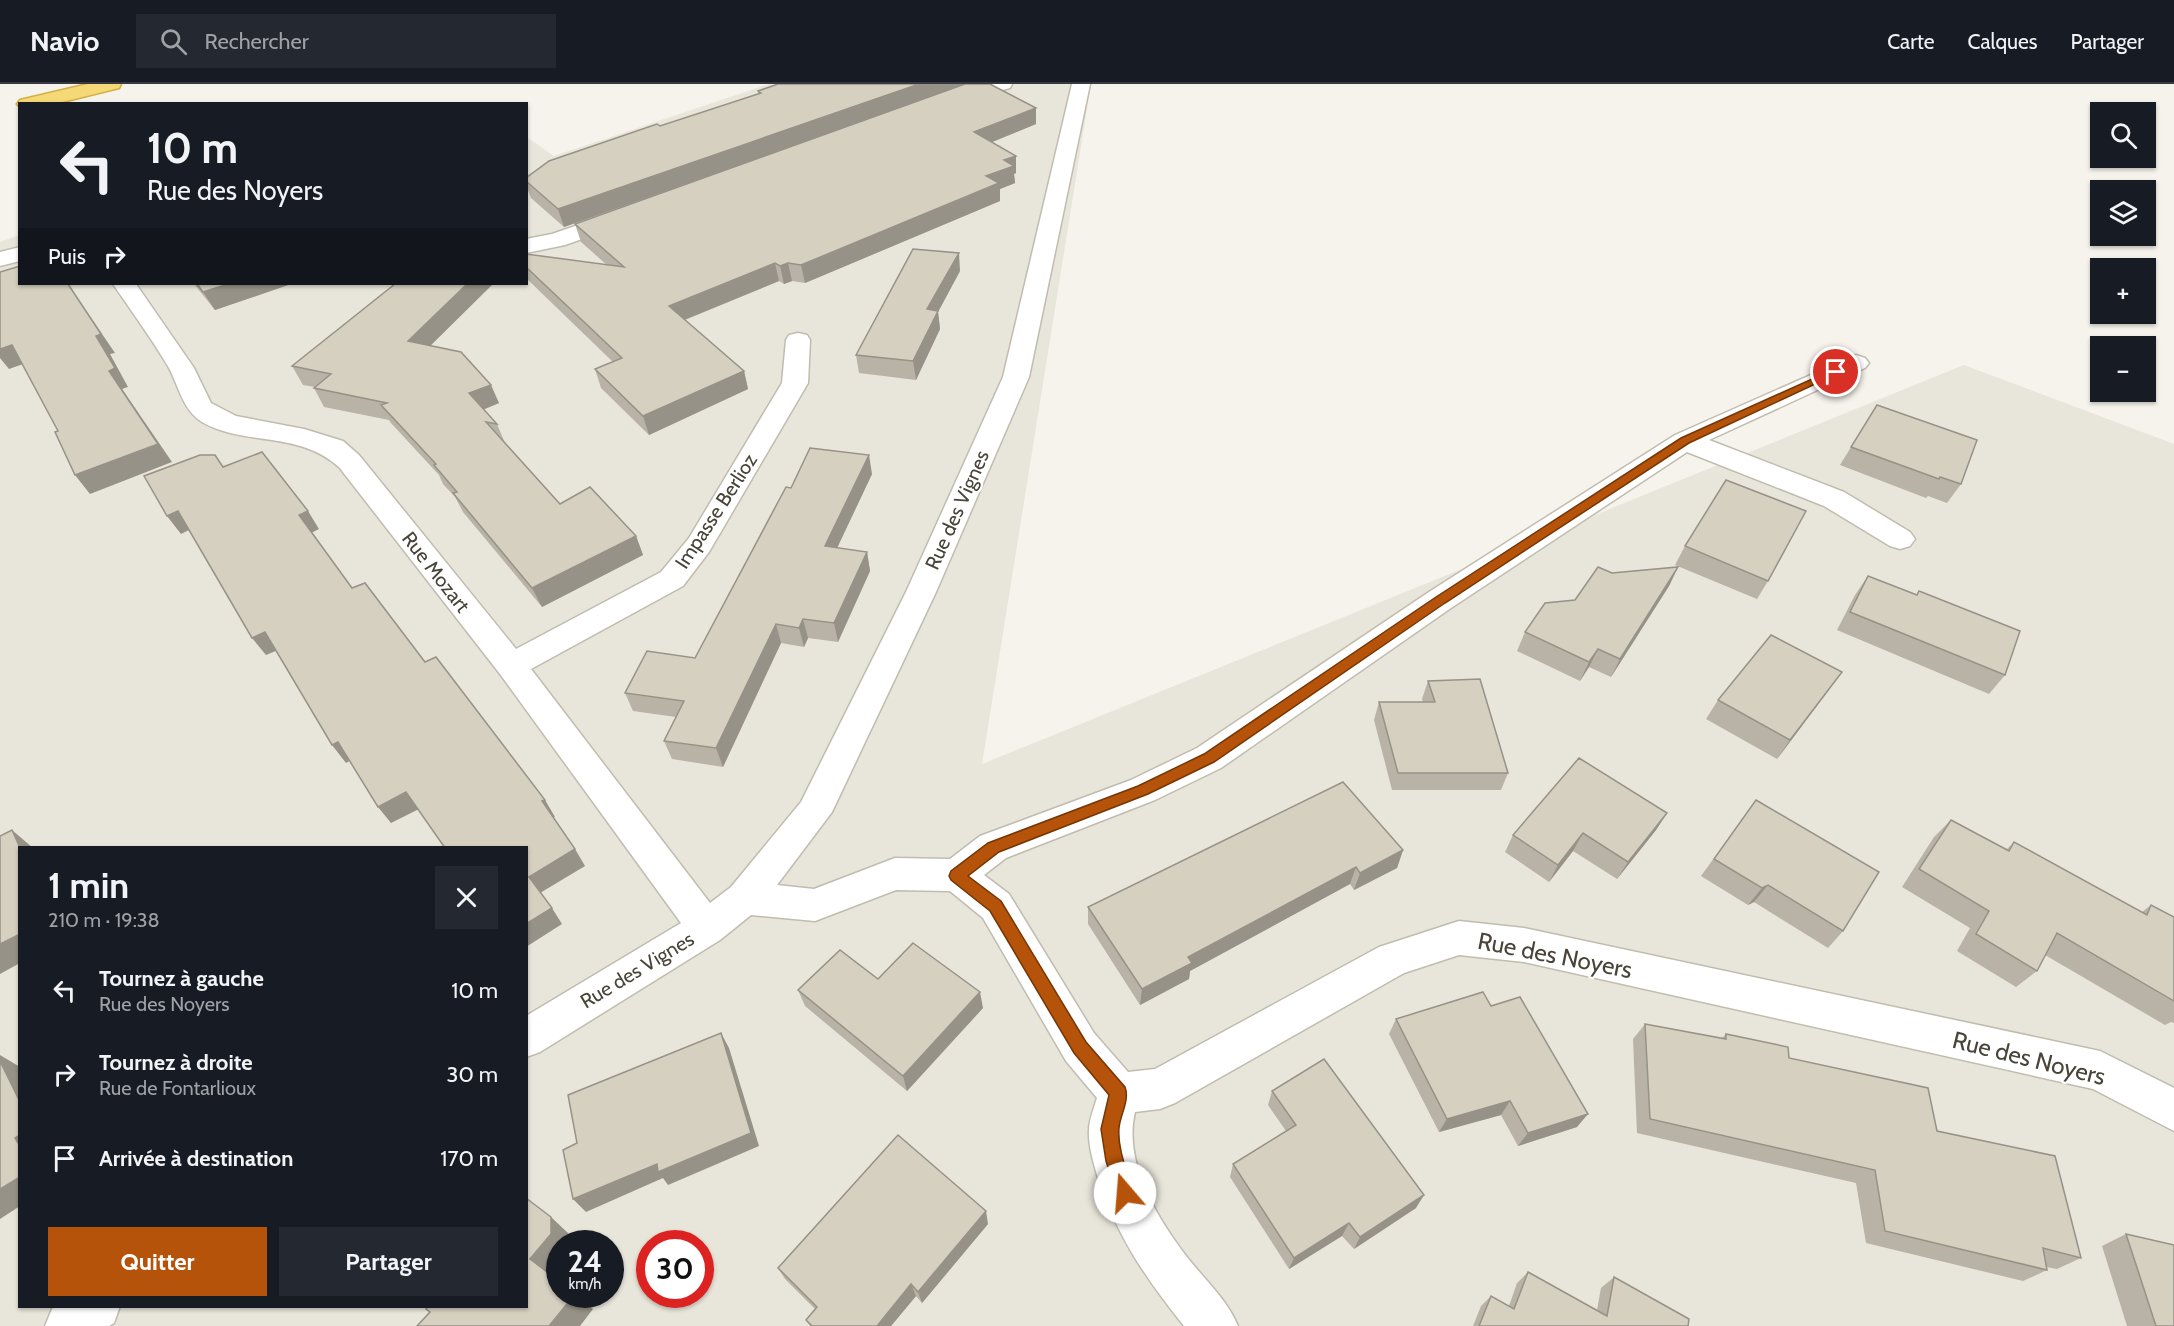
<!DOCTYPE html>
<html lang="fr">
<meta charset="utf-8">
<style>
:root{--surface:#171b24;--page:#242831;--text:#f1f3f6;--muted:#9ea1a6;--line:#363941;--accent:#b45309}
body{margin:0;font-family:Cabin,sans-serif;background:var(--page);color:var(--text);height:100vh;display:flex;flex-direction:column;font-size:22px;white-space:nowrap}
*{box-sizing:border-box;margin:0}
p{font-size:20px;color:var(--muted)}
.icon{flex:none;width:33px;height:33px;fill:none;stroke:currentColor;stroke-width:2;stroke-linecap:round;stroke-linejoin:round}
.map{position:relative;flex:1;overflow:hidden}
.details{position:absolute;left:18px;top:762px;width:510px;height:462px;display:flex;flex-direction:column;background:var(--surface);border-radius:0px;box-shadow:0 2px 4px #0004}
.details>*{flex:none}
.top-card{position:absolute;left:18px;top:18px;width:510px;height:183px;border-radius:0px;box-shadow:0 2px 4px #0004;background:#171b24;color:var(--text);overflow:hidden}
.tools{position:absolute;left:2090px;top:18px;display:grid;gap:12px}
.tools a{display:grid;place-items:center;width:66px;height:66px;border-radius:0px;background:var(--surface);box-shadow:0 2px 4px #0004;font-size:30px}
.speed{position:absolute;left:546px;top:1146px;display:flex;gap:12px;font-size:30px;font-weight:700;text-align:center}
.speed>*{display:grid;place-content:center;width:78px;height:78px;border-radius:50%;background:var(--surface);box-shadow:0 2px 4px #0004;line-height:1}
.speed small{font-size:15px;font-weight:400}
.speed .limit{border:9px solid #d22;background:#fff;color:#111}
.pin{position:absolute;display:grid;place-items:center;width:51px;height:51px;color:#fff;margin:-26px;border:3px solid #fff;border-radius:50%;box-shadow:0 2px 6px #0007}
.me{position:absolute;width:66px;margin:-33px;rotate:342deg;stroke-linejoin:round;filter:drop-shadow(0 0 4px #0008)}
.turn{display:flex;align-items:center;gap:21px;height:126px;padding:0 30px;font-size:27px}
.turn .icon{width:78px;height:78px;stroke-width:2.5}
.turn b{display:block;font-size:42px;line-height:51px}
.then{display:flex;align-items:center;height:57px;padding:0 30px;background:#0003;gap:12px;font-size:22px}
.round{display:grid;place-items:center;flex:none;width:63px;height:63px;border-radius:0px;background:var(--page)}
.summary{display:flex;align-items:center;justify-content:space-between;height:102px;padding:0 30px}
h1{font-size:36px;font-weight:700;line-height:45px}
.button{display:flex;gap:12px;margin-top:auto;padding:12px 30px}
.button a{flex:1;height:69px;border-radius:0px;background:var(--accent);color:#fff;font-size:24px;font-weight:700;line-height:69px;text-align:center}
.button a+a{background:var(--page);color:var(--text)}
ul{padding:0;list-style:none}
li{display:flex;align-items:center;gap:18px;height:84px;padding:0 30px}
li div{flex:1}
li b{display:block;font-size:22px}
li em{font-style:normal}
header{display:flex;align-items:center;gap:36px;box-sizing:border-box;height:84px;padding:0 30px;background:var(--surface);border-bottom:2px solid var(--line)}
header strong{font-size:28px}
nav{display:flex;gap:33px;margin-inline-start:auto;font-size:21px}
.search{width:420px;height:54px;background:var(--page);display:flex;align-items:center;gap:15px;box-sizing:border-box;padding:0 21px;border-radius:0px;color:var(--muted);font-size:22px}
.map>svg:first-child{display:block}
.residential{fill:#e8e5da;fill-rule:evenodd}
.lines{fill:none;stroke-linecap:round;stroke-linejoin:round}
.minor-casing{stroke:#c0bcae;stroke-width:3}
.highway-casing{stroke:#d4b046;stroke-width:3}
.minor{fill:#fff;fill-rule:evenodd}
.highway{fill:#f5d976;fill-rule:evenodd}
.wall{fill:#b8b3a6}
.shaded-wall{fill:#969287}
.building{fill:#d6d0c1;stroke:#969287;stroke-width:1.5}
.route{fill:#b45309;stroke:#753606;stroke-width:1.5}
.labels{text-anchor:middle;dominant-baseline:central;stroke-width:4.5;stroke-linejoin:round;paint-order:stroke}
.street-label{font-size:20px;fill:#494439;stroke:#fff}
.near-street-label{font-size:24px;fill:#494439;stroke:#fff}
</style>
<header>
<strong>Navio</strong>
<div class="search"><svg class="icon" aria-label="search" viewBox="0 0 24 24"><circle cx="10" cy="10" r="6"/><path d="M15 15l6 6"/></svg>Rechercher</div>
<nav><a>Carte</a><a>Calques</a><a>Partager</a></nav>
</header>
<div class="map">
<svg width="2174" height="1242" viewBox="0 0 2174 1242">
<rect width="100%" height="100%" fill="#f5f3eb"/>
<path class="residential" d="M769 0H1091L982 680 1964 281 2174 360V1242H0V158L19 151 20 200H526L527 53 554 72ZM20 764H526V1222H20ZM560 1160H610V1210H560ZM650 1160H700V1210H650Z"/>
<g class="lines">
<g class="minor-casing">
<g id="minor">
<polygon points="981,0 1012,0 1010,4 950,20 940,14 943,10"/>
<path d="M1072 0H1090L1029 293 936 508 832 728 777 801 814 805 895 774 950 775 980 752 1131 696 1197 664 1429 508 1675 351 1856 271 1865 274 1869 279 1865 284 1709 356 1844 408 1910 448 1915 455 1910 462 1900 465 1890 462 1824 422 1687 368 1451 524 1221 684 1155 716 1006 774 984 791 1009 810 1094 949 1128 988 1155 985 1379 863 1459 837 1524 844 2100 967 2174 1004V1047L2093 1005 1524 878 1459 871 1404 889 1175 1019 1160 1025 1135 1028C1123 1078 1156 1132 1186 1172 1204 1195 1226 1214 1238 1242H1184C1145 1193 1116 1151 1097 1091 1093 1077 1088 1060 1089 1046 1089 1036 1094 1024 1097 1014L1066 977 983 834 950 807 896 806 815 837 751 831 720 856 540 968 526 973V932L681 839 500 590 339 383C297 346 246 363 202 338 183 326 179 303 169 284 152 255 132 228 113 200H136L194 284 211 319 236 332 304 345 343 357 359 371 516 565 661 488 689 454 782 299 786 256 789 251 798 249 807 251 810 256 808 299 709 468 683 502 531 585 710 819 731 803 801 718 906 508 1003 293Z"/>
<polygon points="619,127 627,129 630,134 627,139 565,161 526,169 526,155 552,150"/>
<polygon points="20,163 20,177 0,182 0,168"/>
<polygon points="56,1222 120,1222 114,1239 109,1242 45,1242 52,1225"/>
</g>
</g>
<g class="highway-casing">
<polygon id="highway" points="88,0 121,0 119,4 54,20 20,20 20,23 17,20 20,16"/>
</g>
<use href="#minor" class="minor"/>
<use href="#highway" class="highway"/>
</g>
<g class="wall">
<polygon points="963,1 1036,24 1036,40 992,58 1016,89 1014,90 1015,99 1000,105 1000,117 805,199 792,197 784,200 779,197 685,236 744,287 748,305 649,351 601,304 595,285 613,278 526,194 526,170 607,181 581,158 575,140 702,94 564,143 531,114 526,101 526,94 660,42 758,10 758,7"/>
<polygon points="960,187 938,228 940,245 916,296 859,289 856,271"/>
<polygon points="194,200 291,200 215,226"/>
<polygon points="431,262 499,319 484,325 497,340 505,359 560,420 636,452 643,471 542,523 463,428 455,413 443,400 439,391 391,339 389,336 324,323 314,304 315,303 303,301 292,282"/>
<polygon points="1877,321 1961,400 1947,419 1928,412 1926,414 1840,381"/>
<polygon points="872,390 837,464 867,468 870,487 838,558 808,554 804,563 781,559 723,683 672,675 664,657 676,633 633,627 625,609 695,574 791,404"/>
<polygon points="1685,462 1768,497 1757,515 1675,481"/>
<polygon points="1678,483 1669,502 1611,593 1589,583 1580,597 1517,567 1525,548 1575,516 1612,489"/>
<polygon points="1868,492 1916,511 1919,507 2005,591 1989,610 1837,546 1855,511"/>
<polygon points="1428,597 1508,689 1501,706 1392,706 1374,636 1379,618 1423,618 1422,615"/>
<polygon points="1828,607 1777,675 1706,635 1718,616"/>
<polygon points="1756,716 1843,847 1828,864 1754,818 1748,821 1701,792"/>
<polygon points="1667,729 1656,746 1617,795 1573,767 1549,798 1505,768 1513,751"/>
<polygon points="1951,736 2007,765 2014,758 2142,828 2151,821 2174,833 2174,939 2171,938 2165,941 2045,871 2037,887 2016,903 1957,867 1970,844 1902,803 1934,753"/>
<polygon points="1403,766 1397,784 1354,806 1350,800 1190,887 1189,895 1140,921 1088,840 1088,823"/>
<polygon points="878,895 983,924 907,1007 805,922 798,906"/>
<polygon points="1491,922 1577,1043 1518,1062 1501,1031 1439,1048 1389,950 1396,935"/>
<polygon points="1645,940 1722,954 1726,950 1789,974 1937,1047 2081,1174 2057,1185 2046,1183 2047,1186 2023,1197 1866,1159 1856,1099 1637,1049 1633,955"/>
<polygon points="1272,1007 1416,1124 1354,1165 1342,1152 1289,1185 1230,1093 1233,1080 1286,1047 1268,1021"/>
<polygon points="988,1140 922,1219 916,1212 891,1242 810,1242 806,1236 815,1225 785,1195 778,1184"/>
<polygon points="2126,1150 2174,1242 2127,1242 2102,1162"/>
<polygon points="1528,1188 1597,1226 1601,1204 1614,1193 1688,1242 1473,1242 1481,1222 1491,1212 1509,1222 1517,1199"/>
</g>
<g class="shaded-wall">
<polygon points="919,0 963,0 963,2 564,143 558,125"/>
<polygon points="1036,24 1036,40 975,65 974,48"/>
<polygon points="1016,72 1016,89 1014,90 1015,99 1000,105 1000,117 805,199 801,181 986,92 1004,76"/>
<polygon points="959,169 960,187 938,228 940,245 916,296 913,277 927,225"/>
<polygon points="775,179 779,197 674,240 669,222"/>
<polygon points="788,179 792,197 784,200 780,182"/>
<polygon points="68,200 115,269 110,270 128,303 122,305 172,378 90,410 75,391 109,287 96,252"/>
<polygon points="228,200 291,200 215,226 203,208"/>
<polygon points="467,200 493,200 417,275 408,257"/>
<polygon points="12,261 26,279 9,285 0,274 0,265"/>
<polygon points="744,287 748,305 649,351 643,332"/>
<polygon points="491,301 499,319 478,328 469,309"/>
<polygon points="869,371 872,390 829,481 825,462"/>
<polygon points="178,427 191,445 181,450 167,432"/>
<polygon points="308,427 319,445 311,449 299,431"/>
<polygon points="636,452 643,471 542,523 532,504"/>
<polygon points="867,468 870,487 838,558 834,539"/>
<polygon points="1678,483 1669,502 1611,593 1620,575"/>
<polygon points="803,535 808,554 804,563 799,544"/>
<polygon points="776,540 781,559 723,683 716,664"/>
<polygon points="265,548 278,566 266,571 252,554"/>
<polygon points="1598,565 1589,583 1580,597 1589,578"/>
<polygon points="1842,588 1828,607 1777,675 1790,656"/>
<polygon points="338,658 351,676 346,679 332,661"/>
<polygon points="406,708 419,725 391,739 378,723"/>
<polygon points="545,716 555,733 552,734 542,717"/>
<polygon points="1667,729 1656,746 1617,795 1628,778"/>
<polygon points="12,746 33,764 20,764"/>
<polygon points="1583,749 1573,767 1549,798 1558,781"/>
<polygon points="575,765 585,782 540,809 529,793"/>
<polygon points="1403,766 1397,784 1354,806 1360,789"/>
<polygon points="1356,783 1350,800 1190,887 1189,895 1140,921 1142,905 1188,873"/>
<polygon points="1768,801 1754,818 1748,821 1762,804"/>
<polygon points="552,824 562,840 526,863 526,840"/>
<polygon points="20,850 20,879 0,890 0,860"/>
<polygon points="980,908 983,924 907,1007 903,992"/>
<polygon points="721,949 729,964 759,1062 668,1101 663,1094 586,1128 573,1115"/>
<polygon points="0,971 20,983 20,1018 0,977"/>
<polygon points="1510,1017 1501,1031 1439,1048 1447,1035"/>
<polygon points="1588,1030 1577,1043 1518,1062 1528,1049"/>
<polygon points="20,1051 20,1062 15,1054"/>
<polygon points="20,1093 20,1122 0,1135 0,1105"/>
<polygon points="1424,1111 1416,1124 1354,1165 1360,1153"/>
<polygon points="986,1127 988,1140 922,1219 918,1208"/>
<polygon points="551,1133 569,1150 569,1160 560,1160 560,1178 549,1191 530,1175"/>
<polygon points="1349,1139 1342,1152 1289,1185 1294,1174"/>
<polygon points="911,1200 916,1212 891,1242 877,1242"/>
<polygon points="575,1210 593,1225 580,1242 549,1242"/>
</g>
<g class="building">
<polygon points="778,0 919,0 558,125 526,97 526,94 549,77 657,40 660,42 761,9 758,7"/>
<polygon points="965,0 990,0 1036,24 974,48 1016,72 1004,76 1014,82 986,92 999,99 801,181 788,179 780,182 775,179 669,222 744,287 643,332 595,285 622,274 526,183 526,170 624,183 575,140"/>
<polygon points="913,165 959,169 927,225 938,227 913,277 856,271"/>
<polygon points="20,182 20,200 68,200 101,250 96,252 115,284 109,287 158,360 75,391 55,348 58,347 12,261 0,265 0,188"/>
<polygon points="197,200 228,200 203,208"/>
<polygon points="395,200 467,200 408,257 461,268 491,301 469,309 497,340 486,338 560,420 590,403 636,452 532,504 453,409 457,408 434,381 436,380 381,321 387,319 314,304 331,290 292,282"/>
<polygon points="1877,321 1977,356 1961,400 1940,393 1939,395 1851,363"/>
<polygon points="810,364 869,371 825,462 867,468 834,539 803,535 799,544 776,540 716,664 664,657 684,617 625,609 647,567 695,574 786,403 791,404"/>
<polygon points="262,368 308,427 299,431 352,504 365,499 425,578 436,573 545,716 542,717 575,765 529,793 552,824 526,840 526,764 445,764 406,708 378,723 338,658 332,661 265,548 252,554 178,427 167,432 144,392 200,371 215,371 223,383"/>
<polygon points="1726,396 1806,427 1768,497 1685,462"/>
<polygon points="1598,483 1612,489 1678,483 1620,575 1598,565 1589,578 1525,548 1545,519 1575,516"/>
<polygon points="1868,492 1917,511 1919,507 2020,547 2005,591 1850,528"/>
<polygon points="1771,551 1842,588 1790,656 1718,616"/>
<polygon points="1480,595 1508,689 1398,689 1379,618 1435,618 1428,597"/>
<polygon points="1579,674 1667,729 1628,778 1583,749 1558,781 1513,751"/>
<polygon points="1343,698 1403,766 1360,789 1356,783 1188,873 1192,879 1142,905 1088,823"/>
<polygon points="1756,716 1879,788 1843,847 1768,801 1762,804 1714,775"/>
<polygon points="1951,736 2009,767 2014,758 2147,831 2151,821 2174,833 2174,917 2057,849 2037,887 1976,850 1989,827 1919,785"/>
<polygon points="12,746 20,764 20,850 0,860 0,752"/>
<polygon points="913,859 980,908 903,992 798,906 840,866 878,895"/>
<polygon points="1483,908 1491,922 1520,913 1588,1030 1528,1049 1510,1017 1447,1035 1396,935"/>
<polygon points="1645,940 1726,955 1726,950 1788,963 1789,974 1928,1004 1937,1047 2055,1072 2081,1174 2043,1164 2047,1186 1885,1147 1875,1086 1650,1035"/>
<polygon points="721,949 751,1049 658,1088 657,1080 573,1115 563,1066 577,1059 568,1011"/>
<polygon points="1324,975 1424,1111 1360,1153 1349,1139 1294,1174 1233,1080 1296,1041 1272,1007"/>
<polygon points="0,977 20,1018 20,1051 15,1054 20,1062 20,1093 0,1105"/>
<polygon points="898,1051 986,1127 918,1208 911,1200 877,1242 812,1242 806,1236 817,1223 778,1184"/>
<polygon points="526,1114 551,1133 551,1150 530,1175 560,1198 560,1210 575,1210 549,1242 417,1242 430,1228 426,1225 428,1222 526,1222"/>
<polygon points="2126,1150 2174,1161 2174,1242 2156,1242"/>
<polygon points="1528,1188 1607,1232 1614,1193 1689,1235 1688,1242 1479,1242 1491,1212 1514,1225"/>
</g>
<path class="route" d="M1832 286 1841 288 1689 359 1445 519 1214 678 1148 710 999 768 968 792 1001 817 1086 958 1125 1003C1130 1016 1120 1031 1119 1044 1117 1065 1128 1089 1134 1109L1131 1115 1125 1118 1118 1115 1106 1077 1101 1045 1109 1011 1074 969 990 827 951 796 949 792 951 787 988 759 1138 702 1204 670 1436 513 1681 354Z"/>
<g class="labels">
<g class="street-label">
<text transform="translate(957 426) rotate(-66)">Rue des Vignes</text>
<text transform="translate(716 427) rotate(-57)">Impasse Berlioz</text>
<text transform="translate(436 488) rotate(52)">Rue Mozart</text>
<text transform="translate(637 886) rotate(-31)">Rue des Vignes</text>
</g>
<g class="near-street-label">
<text transform="translate(1555 871) rotate(11)">Rue des Noyers</text>
<text transform="translate(2029 974) rotate(14)">Rue des Noyers</text>
</g>
</g>
</svg>
<div class="tools">
<a><svg class="icon" aria-label="search" viewBox="0 0 24 24"><circle cx="10" cy="10" r="6"/><path d="M15 15l6 6"/></svg></a>
<a><svg class="icon" aria-label="layers" viewBox="0 0 24 24"><path d="M12 4l9 5-9 5-9-5zM3 14l9 5 9-5"/></svg></a>
<a>+</a>
<a>−</a>
</div>
<div class="speed"><div>24<small>km/h</small></div><div class="limit">30</div></div>
<div class="pin" style="left:1836px;top:288px;background:#d93025"><svg class="icon" aria-label="arrive" viewBox="0 0 24 24"><path d="M6 21V4h12l-3 4 3 4H6"/></svg></div>
<svg class="me" style="left:1125px;top:1109px" viewBox="-20 -20 40 40"><circle r="19" fill="#fff"/><path d="M0-13L10 11 0 6-10 11z" fill="#b45309"/></svg>
<div class="top-card">
<div class="turn"><svg class="icon" aria-label="left" viewBox="0 0 24 24"><path d="M17 20v-9H6M10 6l-5 5 5 5"/></svg><div><b>10 m</b>Rue des Noyers</div></div>
<div class="then">Puis<svg class="icon" aria-label="right" viewBox="0 0 24 24"><path d="M7 20v-9h11M14 6l5 5-5 5"/></svg></div>
</div>
<section class="details">
<div class="summary"><div><h1>1 min</h1><p>210 m · 19:38</p></div><a class="round"><svg class="icon" aria-label="close" viewBox="0 0 24 24"><path d="M6 6l12 12M18 6L6 18"/></svg></a></div>
<ul>
<li><svg class="icon" aria-label="left" viewBox="0 0 24 24"><path d="M17 20v-9H6M10 6l-5 5 5 5"/></svg><div><b>Tournez à gauche</b><p>Rue des Noyers</p></div><em>10 m</em></li>
<li><svg class="icon" aria-label="right" viewBox="0 0 24 24"><path d="M7 20v-9h11M14 6l5 5-5 5"/></svg><div><b>Tournez à droite</b><p>Rue de Fontarlioux</p></div><em>30 m</em></li>
<li><svg class="icon" aria-label="arrive" viewBox="0 0 24 24"><path d="M6 21V4h12l-3 4 3 4H6"/></svg><div><b>Arrivée à destination</b></div><em>170 m</em></li>
</ul>
<div class="button"><a>Quitter</a><a>Partager</a></div>
</section>
</div>
